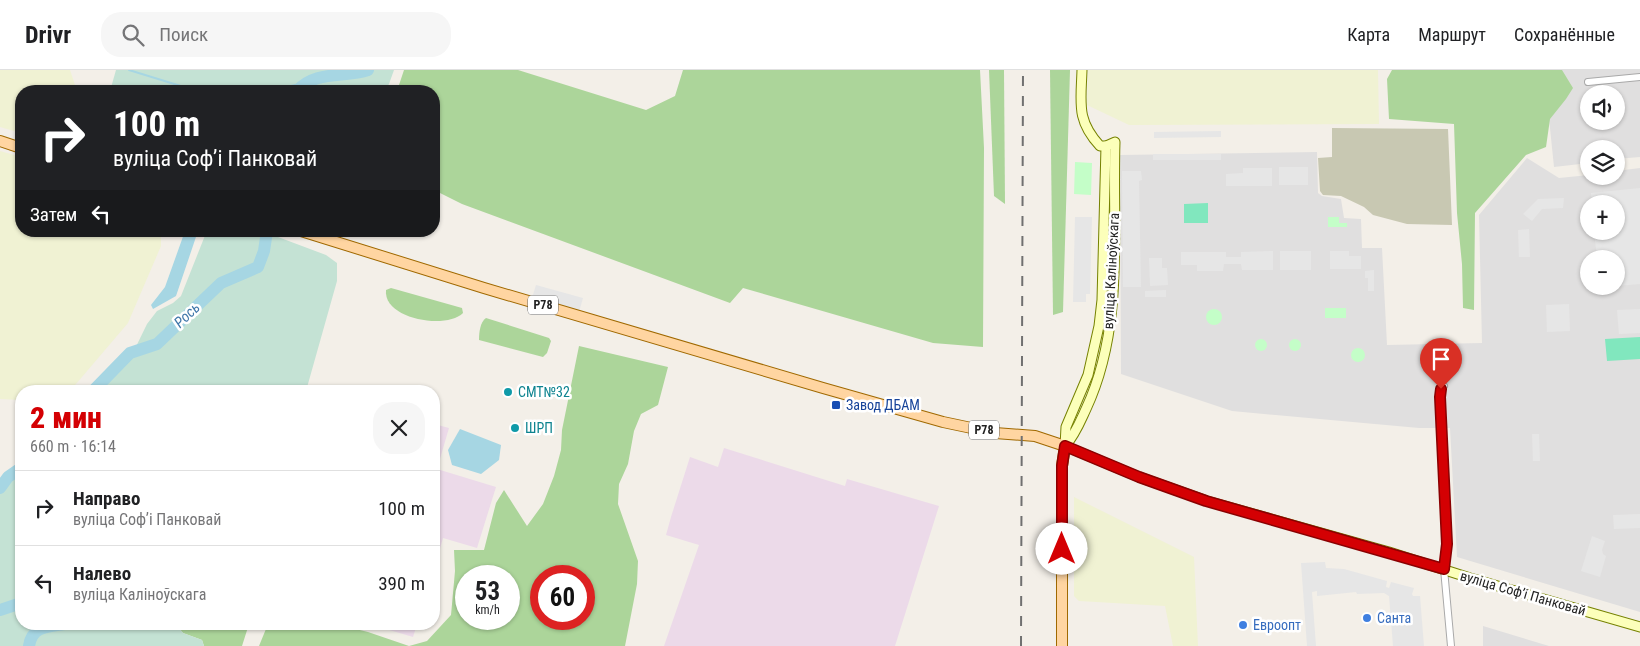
<!DOCTYPE html>
<html lang="ru">
<meta charset="utf-8">
<style>
:root{--surface:#fff;--page:#f6f6f6;--text:#202124;--muted:#757577;--line:#e0e0e0;--accent:#d40003}
body{margin:0;font-family:"Roboto Condensed",sans-serif;background:var(--page);color:var(--text);height:100vh;display:flex;flex-direction:column;font-size:19px;white-space:nowrap}
*{box-sizing:border-box;margin:0}
p{font-size:16px;color:var(--muted)}
.icon{flex:none;width:28px;height:28px;fill:none;stroke:currentColor;stroke-width:2;stroke-linecap:round;stroke-linejoin:round}
.map{position:relative;flex:1;overflow:hidden}
.drawer{position:absolute;left:15px;top:315px;width:425px;height:245px;display:flex;flex-direction:column;background:var(--surface);border-radius:20px;box-shadow:0 1px 4px #0004}
.drawer>*{flex:none}
.top-card{position:absolute;left:15px;top:15px;width:425px;height:152px;border-radius:20px;box-shadow:0 1px 4px #0004;background:#202124;color:#fff;overflow:hidden}
.fabs{position:absolute;left:1580px;top:15px;display:grid;gap:10px}
.fabs a{display:grid;place-items:center;width:45px;height:45px;border-radius:50%;background:var(--surface);box-shadow:0 1px 4px #0004;font-size:25px}
.speed{position:absolute;left:455px;top:495px;display:flex;gap:10px;font-size:25px;font-weight:700;text-align:center}
.speed>*{display:grid;place-content:center;width:65px;height:65px;border-radius:50%;background:var(--surface);box-shadow:0 1px 4px #0004;line-height:1}
.speed small{font-size:12px;font-weight:400}
.speed .limit{border:8px solid #d22;background:#fff;color:#111}
.pin{position:absolute;display:grid;place-items:center;width:42px;height:42px;color:#fff;margin:-51px -21px;border-radius:50% 50% 50% 0;rotate:-45deg;box-shadow:0 0 5px #0007}
.pin .icon{rotate:45deg}
.me{position:absolute;width:55px;margin:-28px;rotate:0deg;stroke-linejoin:round;filter:drop-shadow(0 0 4px #0008)}
.turn{display:flex;align-items:center;gap:18px;height:105px;padding:0 15px;font-size:22px}
.turn .icon{width:65px;height:65px;stroke-width:2.5}
.turn b{display:block;font-size:35px;line-height:42px}
.then{display:flex;align-items:center;height:48px;padding:0 15px;background:#0003;gap:10px;font-size:19px}
.round{display:grid;place-items:center;flex:none;width:52px;height:52px;border-radius:20px;background:var(--page)}
.overview{display:flex;align-items:center;justify-content:space-between;height:85px;padding:0 15px}
h1{font-size:30px;font-weight:800;line-height:38px;color:var(--accent)}
ul{padding:0;list-style:none}
li{display:flex;align-items:center;gap:15px;height:75px;padding:0 15px;border-top:1px solid var(--line)}
li div{flex:1}
li b{display:block;font-size:19px}
li em{font-style:normal}
header{display:flex;align-items:center;gap:30px;box-sizing:border-box;height:70px;padding:0 25px;background:var(--surface);border-bottom:1px solid var(--line)}
header strong{font-size:24px}
nav{display:flex;gap:28px;margin-inline-start:auto;font-size:18px}
.search{width:350px;height:45px;background:var(--page);display:flex;align-items:center;gap:12px;box-sizing:border-box;padding:0 18px;border-radius:20px;color:var(--muted);font-size:19px}
.map>svg:first-child{display:block}
.residential{fill:#e0dfdf;fill-rule:evenodd}
.industrial{fill:#ecdae9}
.construction{fill:#c8c8b2}
.farmland{fill:#f0f2d3}
.forest{fill:#acd59a;fill-rule:evenodd}
.wetland{fill:#c4e2d4}
.park{fill:#c4fec8}
.pitch{fill:#81e7be}
.parking{fill:#e6e6e6}
.water{fill:#a6d6e3}
.lines{fill:none;stroke-linecap:round;stroke-linejoin:round}
.stream{stroke:#a6d6e3;stroke-width:2}
.river{stroke:#a6d6e3;stroke-width:12}
.street-casing{stroke:#a9a9a9;stroke-width:8}
.secondary-casing{stroke:#768200;stroke-width:11}
.primary-casing{stroke:#a06900;stroke-width:12}
.street{stroke:#fff;stroke-width:6}
.secondary{stroke:#fcffba;stroke-width:9}
.primary{stroke:#ffd5a1;stroke-width:10}
.rail{stroke:#707070;stroke-width:2;stroke-dasharray:10 10;stroke-linecap:butt}
.route-casing{stroke:#8a0002;stroke-width:12}
.route{stroke:#d40003;stroke-width:9}
.culture-dot{fill:#0f9aa8;stroke:#fff;stroke-width:2}
.transit-dot{fill:#1a4fb4;stroke:#fff;stroke-width:2}
.shop-dot{fill:#3f7fe0;stroke:#fff;stroke-width:2}
.labels{text-anchor:middle;dominant-baseline:central;stroke-width:5;stroke-linejoin:round;paint-order:stroke}
.shield{fill:#fff;stroke:#646464;stroke-width:1}
.shield-label{font-size:12px;font-weight:bold;fill:#222}
.street-label{font-size:14px;fill:#222;stroke:#fff}
.culture-label{font-size:14px;fill:#0d838f;stroke:#fff;text-anchor:start}
.transit-label{font-size:14px;fill:#164399;stroke:#fff;text-anchor:start}
.shop-label{font-size:14px;fill:#366cbe;stroke:#fff;text-anchor:start}
.water-label{font-size:15px;font-style:italic;fill:#4077aa;stroke:#fff}
</style>
<header>
<strong>Drivr</strong>
<div class="search"><svg class="icon" aria-label="search" viewBox="0 0 24 24"><circle cx="10" cy="10" r="6"/><path d="M15 15l6 6"/></svg>Поиск</div>
<nav><a>Карта</a><a>Маршрут</a><a>Сохранённые</a></nav>
</header>
<div class="map">
<svg width="1640" height="576" viewBox="0 0 1640 576">
<rect width="100%" height="100%" fill="#f3efe8"/>
<g class="residential">
<path d="M1544 0H1640V87L1616 89V79H1589V93L1554 97ZM1589 24H1616V51H1589Z"/>
<path d="M1317 82 1318 123 1322 126 1341 129 1344 148 1361 149 1362 178H1382L1387 275 1482 273 1479 145 1527 88 1559 108 1589 105V106H1616V101L1640 98V542L1457 487 1450 358H1419L1232 341 1121 304 1120 85ZM1589 134H1616V161H1589ZM1589 189H1616V216H1589Z"/>
<polygon points="1483,556 1549,576 1483,576"/>
</g>
<g class="industrial">
<polygon points="434,354 449,358 437,399 496,417 477,478 443,468 434,499"/>
<polygon points="724,378 845,416 847,409 939,436 895,576 664,576 699,475 666,465 671,447 690,387 718,397"/>
<polygon points="369,554 417,554 413,567"/>
</g>
<polygon class="construction" points="1332,58 1448,59 1452,155 1407,154 1373,145 1364,137 1341,126 1323,125 1320,121 1318,88 1332,87"/>
<g class="farmland">
<polygon points="0,0 70,0 77,21 21,21 21,63 0,57"/>
<polygon points="1088,0 1378,0 1379,54 1129,55 1087,35"/>
<polygon points="0,81 21,87 21,161 161,161 161,176 128,253 70,321 21,321 21,330 0,329"/>
<polygon points="1074,427 1194,487 1198,576 1173,576 1165,536 1079,531 1074,526"/>
</g>
<g class="forest">
<polygon points="404,0 518,0 646,40 675,26 683,0 980,0 984,78 983,277 933,273 743,218 730,233 462,134 436,121 434,113 434,21 397,21"/>
<polygon points="989,0 1004,0 1005,134 994,126"/>
<polygon points="1050,0 1070,0 1063,242 1053,245"/>
<polygon points="1392,0 1562,0 1573,18 1566,29 1550,49 1546,77 1526,85 1475,143 1474,240 1463,238 1462,194 1457,143 1454,54 1389,49 1387,9"/>
<path d="M391 218 462 238 463 243C446 260 383 249 386 220Z"/>
<path d="M486 248 549 268 551 271 547 283 543 287 479 270C479 263 480 252 486 248Z"/>
<path d="M579 276 668 297 658 335 641 344 634 361 628 394 619 414 618 434 638 491 637 514 625 576H259L268 554H335L368 562 409 576 427 571 451 545 455 501 454 480H484L496 433 504 420 527 456 543 434 554 406 561 380 562 360ZM466 506H509V549H466ZM541 506H584V549H541Z"/>
<polygon points="181,554 249,554 242,576 204,576 202,570 183,563 179,558"/>
</g>
<g class="wetland">
<polygon points="116,0 394,0 389,14 384,21 110,21"/>
<polygon points="208,161 262,161 326,185 337,193 337,211 306,321 100,321 129,291 147,254 157,241 173,233 181,226 206,163"/>
<polygon points="21,403 21,554 181,554 179,558 183,563 202,570 204,576 0,576 0,424 14,408"/>
</g>
<g class="park">
<polygon points="1075,92 1092,93 1091,125 1074,124"/>
<polygon points="1328,147 1339,147 1339,153 1347,153 1347,157 1328,157"/>
<rect x="1325" y="238" width="21" height="10"/>
<circle cx="1214" cy="247" r="8"/>
<circle cx="1261" cy="275" r="6"/>
<circle cx="1295" cy="275" r="6"/>
<circle cx="1358" cy="285" r="7"/>
</g>
<g class="pitch">
<polygon points="1208,133 1208,153 1184,153 1184,134"/>
<polygon points="1640,267 1640,289 1607,291 1605,269"/>
</g>
<g class="parking">
<polygon points="1221,61 1221,67 1154,68 1154,62"/>
<rect x="1153" y="84" width="68" height="6"/>
<rect x="1279" y="97" width="29" height="18"/>
<polygon points="1243,98 1272,98 1272,116 1226,116 1226,104 1243,103"/>
<polygon points="1122,101 1141,101 1142,110 1139,111 1141,217 1123,217"/>
<polygon points="1640,118 1640,214 1616,216 1616,189 1597,189 1594,161 1616,161 1616,134 1592,134 1591,123"/>
<polygon points="1564,128 1563,138 1542,139 1532,151 1523,144 1538,129"/>
<polygon points="1075,147 1092,147 1090,224 1086,224 1086,232 1073,232"/>
<polygon points="1529,159 1530,187 1519,187 1518,160"/>
<polygon points="1273,181 1273,200 1242,200 1241,194 1224,194 1223,201 1197,201 1197,195 1181,195 1181,182 1226,182 1226,187 1241,187 1241,182"/>
<rect x="1280" y="181" width="31" height="19"/>
<polygon points="1330,181 1349,181 1349,186 1361,186 1361,199 1330,199"/>
<polygon points="1149,188 1162,188 1162,198 1167,198 1168,215 1150,216"/>
<polygon points="1374,200 1374,221 1368,221 1368,208 1365,208 1365,201"/>
<polygon points="536,215 583,228 579,242 532,228"/>
<polygon points="1166,220 1166,227 1145,227 1145,221"/>
<polygon points="1569,234 1570,261 1547,262 1546,235"/>
<polygon points="1640,239 1640,263 1619,264 1617,240"/>
<polygon points="1532,364 1539,364 1540,391 1533,391"/>
<polygon points="1640,444 1640,458 1614,459 1613,445"/>
<polygon points="1592,466 1605,471 1602,480 1603,484 1606,486 1600,507 1581,501"/>
<polygon points="1325,492 1326,498 1344,499 1387,511 1386,517 1389,518 1391,512 1414,518 1412,524 1413,526 1420,526 1424,576 1393,576 1389,526 1384,523 1357,524 1356,522 1317,526 1317,521 1312,522 1316,576 1307,576 1301,493"/>
</g>
<g class="water">
<polygon points="185,161 198,161 176,226 153,239 151,235 165,217"/>
<polygon points="460,359 501,375 499,390 481,404 452,395 448,380"/>
</g>
<g class="lines">
<g class="stream">
<polyline points="129,0 197,21"/>
<polyline points="269,21 304,13"/>
</g>
<g class="river">
<path d="M297 21C315 0 345 8 368 0"/>
<polyline points="93,321 130,283 157,274 221,213 258,197 264,181 267,161"/>
<polyline points="0,418 8,407 21,398"/>
<polyline points="0,540 21,533"/>
<path d="M29 576C32 556 47 557 64 554"/>
</g>
<g class="street-casing">
<g id="street">
<polyline points="1588,12 1640,7"/>
<polyline points="1444,316 1441,319 1440,327 1447,475 1444,499 1451,576"/>
</g>
</g>
<g class="secondary-casing">
<g id="secondary">
<polyline points="1065,376 1139,407 1207,431 1389,482 1470,508 1640,557"/>
<path d="M1065 376C1075 365 1080 352 1086 339 1125 256 1112 161 1115 72L1106 76H1100C1076 50 1081 33 1082 0"/>
<polyline points="1065,376 1066,357 1088,305 1099,256 1102,230 1106,76"/>
</g>
</g>
<g class="primary-casing">
<g id="primary">
<polyline points="0,71 21,78"/>
<polyline points="301,161 484,218 823,318 943,352 995,363 1035,366 1065,376 1062,396 1062,576"/>
</g>
</g>
<use href="#street" class="street"/>
<use href="#secondary" class="secondary"/>
<use href="#primary" class="primary"/>
<polyline class="rail" points="1021,576 1023,0"/>
</g>
<g class="lines">
<g class="route-casing">
<polyline id="route" points="1062,479 1062,396 1065,376 1139,407 1206,431 1444,499 1447,474 1440,327 1441,319"/>
</g>
<use href="#route" class="route"/>
</g>
<g class="culture-dot">
<circle cx="508" cy="322" r="5"/>
<circle cx="515" cy="358" r="5"/>
</g>
<rect class="transit-dot" x="831" y="330" width="10" height="10" rx="2.5"/>
<g class="shop-dot">
<circle cx="1367" cy="548" r="5"/>
<circle cx="1243" cy="555" r="5"/>
</g>
<g class="labels">
<g class="shield">
<rect x="528" y="225.5" width="30" height="19" rx="4"/>
<rect x="969" y="350.5" width="30" height="19" rx="4"/>
</g>
<g class="shield-label">
<text x="543" y="235">Р78</text>
<text x="984" y="360">Р78</text>
</g>
<g class="street-label">
<text transform="translate(1111 201) rotate(-87)">вуліца Каліноўскага</text>
<text transform="translate(1523 523) rotate(16)">вуліца Софʼі Панковай</text>
</g>
<g class="culture-label">
<text x="518" y="322">СМТ№32</text>
<text x="525" y="358">ШРП</text>
</g>
<g class="transit-label">
<text x="846" y="335">Завод ДБАМ</text>
</g>
<g class="shop-label">
<text x="1377" y="548">Санта</text>
<text x="1253" y="555">Евроопт</text>
</g>
<g class="water-label">
<text transform="translate(187 245) rotate(-44)">Рось</text>
</g>
</g>
</svg>
<div class="fabs">
<a><svg class="icon" aria-label="sound" viewBox="0 0 24 24"><path d="M4 9h4l5-4v14l-5-4H4zM17 9q2 3 0 6"/></svg></a>
<a><svg class="icon" aria-label="layers" viewBox="0 0 24 24"><path d="M12 4l9 5-9 5-9-5zM3 14l9 5 9-5"/></svg></a>
<a>+</a>
<a>−</a>
</div>
<div class="speed"><div>53<small>km/h</small></div><div class="limit">60</div></div>
<div class="pin" style="left:1441px;top:319px;background:#d93025"><svg class="icon" aria-label="arrive" viewBox="0 0 24 24"><path d="M6 21V4h12l-3 4 3 4H6"/></svg></div>
<svg class="me" style="left:1062px;top:479px" viewBox="-20 -20 40 40"><circle r="19" fill="#fff"/><path d="M0-13L10 11 0 6-10 11z" fill="#d40003"/></svg>
<div class="top-card">
<div class="turn"><svg class="icon" aria-label="right" viewBox="0 0 24 24"><path d="M7 20v-9h11M14 6l5 5-5 5"/></svg><div><b>100 m</b>вуліца Софʼі Панковай</div></div>
<div class="then">Затем<svg class="icon" aria-label="left" viewBox="0 0 24 24"><path d="M17 20v-9H6M10 6l-5 5 5 5"/></svg></div>
</div>
<section class="drawer">
<div class="overview"><div><h1>2 мин</h1><p>660 m · 16:14</p></div><a class="round"><svg class="icon" aria-label="close" viewBox="0 0 24 24"><path d="M6 6l12 12M18 6L6 18"/></svg></a></div>
<ul>
<li><svg class="icon" aria-label="right" viewBox="0 0 24 24"><path d="M7 20v-9h11M14 6l5 5-5 5"/></svg><div><b>Направо</b><p>вуліца Софʼі Панковай</p></div><em>100 m</em></li>
<li><svg class="icon" aria-label="left" viewBox="0 0 24 24"><path d="M17 20v-9H6M10 6l-5 5 5 5"/></svg><div><b>Налево</b><p>вуліца Каліноўскага</p></div><em>390 m</em></li>
</ul>
</section>
</div>
